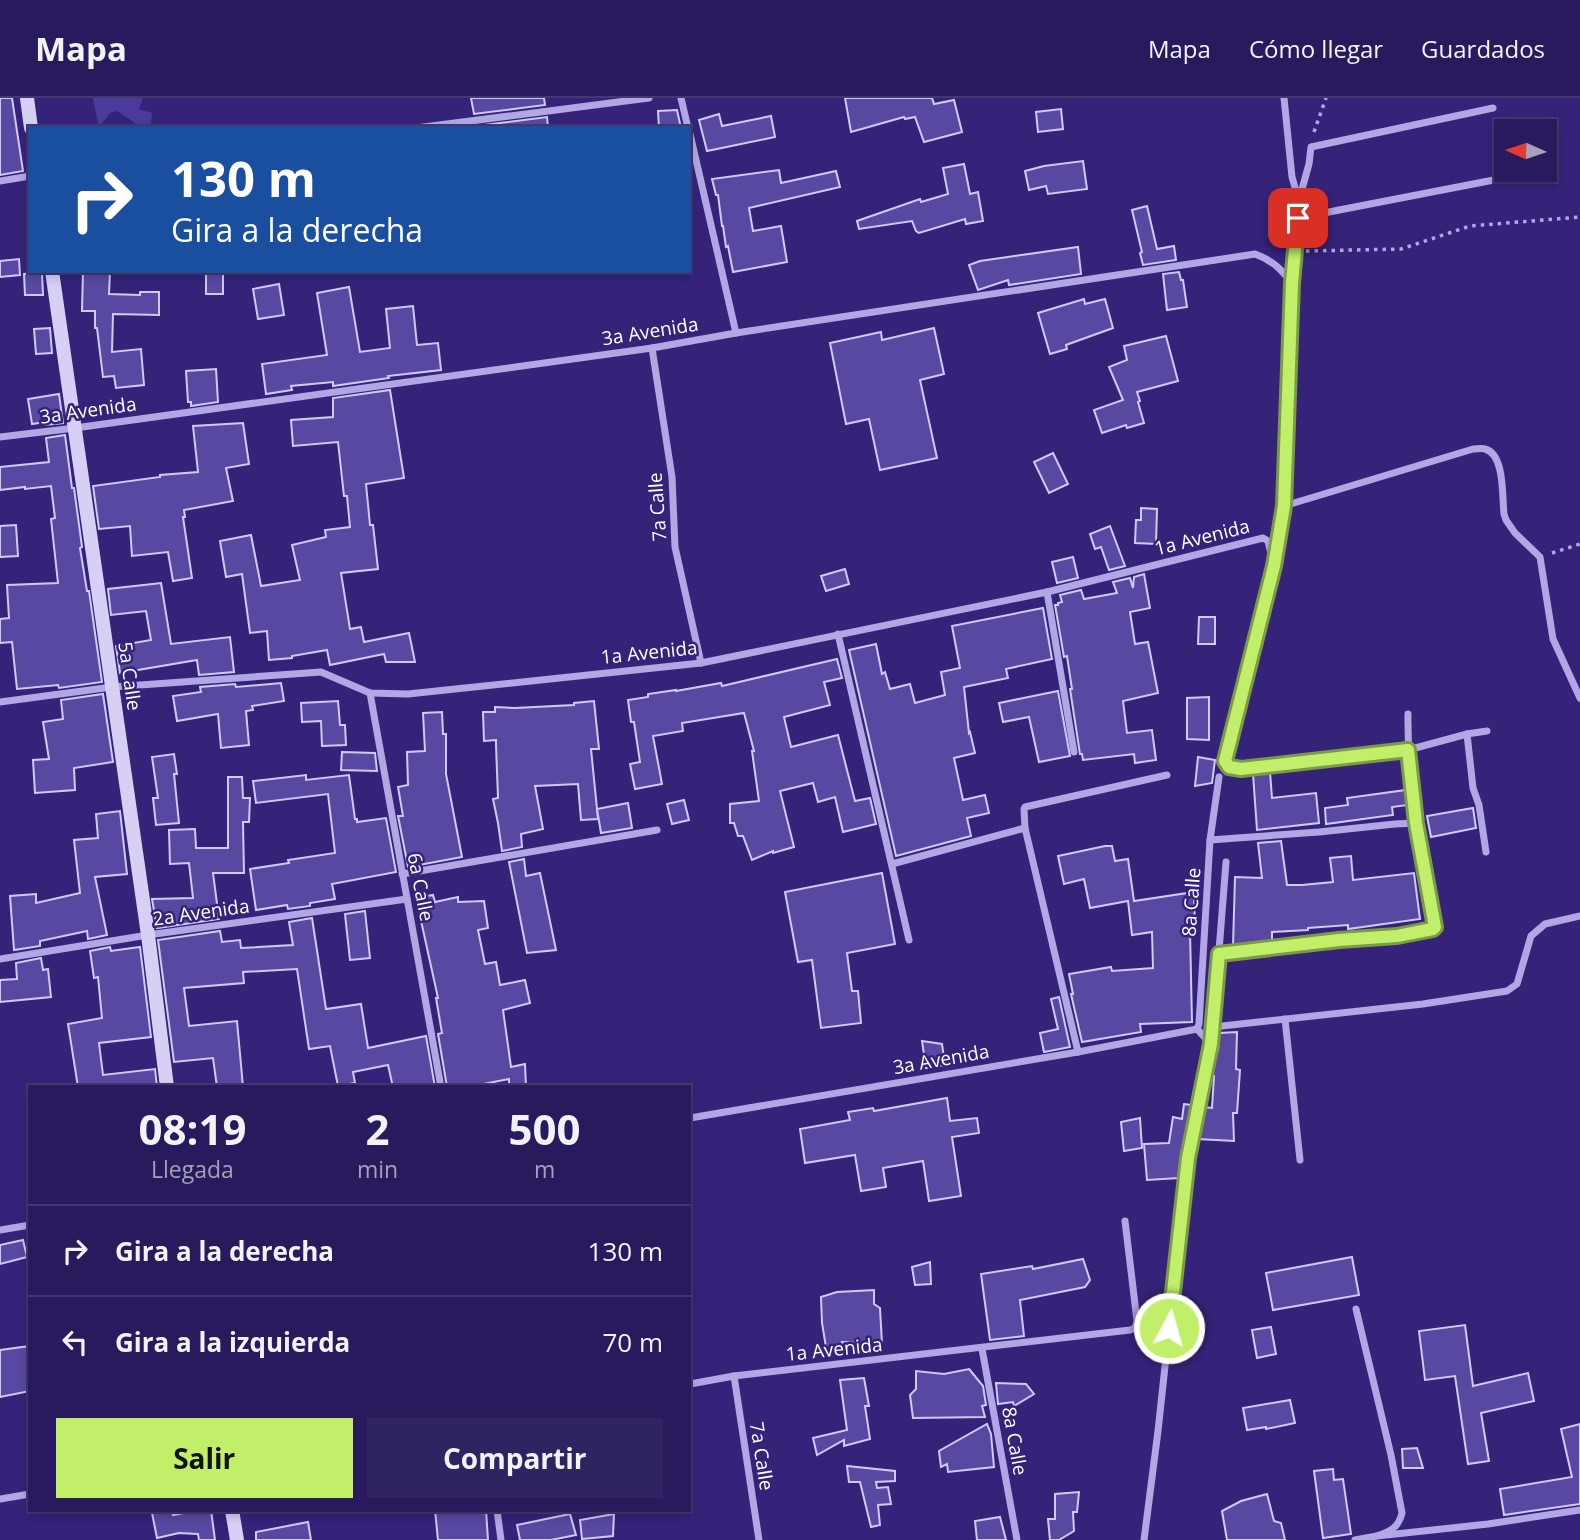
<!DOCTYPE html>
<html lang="es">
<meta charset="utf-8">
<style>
:root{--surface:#281a5c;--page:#302362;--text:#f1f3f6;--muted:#a5a1bb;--line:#443872;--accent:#c1ef6a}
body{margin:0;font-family:"Open Sans",sans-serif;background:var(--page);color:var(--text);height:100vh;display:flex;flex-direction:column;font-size:26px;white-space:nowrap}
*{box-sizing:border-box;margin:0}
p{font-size:23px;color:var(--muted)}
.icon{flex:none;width:38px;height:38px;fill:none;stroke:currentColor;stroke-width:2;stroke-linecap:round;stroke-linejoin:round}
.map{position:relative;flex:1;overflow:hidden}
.sheet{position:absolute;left:28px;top:987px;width:663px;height:427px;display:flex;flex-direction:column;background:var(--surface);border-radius:0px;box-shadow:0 4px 10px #0003,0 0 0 2px var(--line)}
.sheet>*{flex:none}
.guide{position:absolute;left:28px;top:28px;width:663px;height:147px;border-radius:0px;box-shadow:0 4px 10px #0003,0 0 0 2px var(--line);background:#1a4fa0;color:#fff;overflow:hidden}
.needle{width:46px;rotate:273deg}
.controls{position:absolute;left:1494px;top:21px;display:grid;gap:14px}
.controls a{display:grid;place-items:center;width:63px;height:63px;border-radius:0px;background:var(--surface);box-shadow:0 4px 10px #0003,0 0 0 2px var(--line);font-size:35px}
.pin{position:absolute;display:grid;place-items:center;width:60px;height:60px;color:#fff;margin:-30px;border-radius:14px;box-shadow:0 4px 10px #0006}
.me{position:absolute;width:77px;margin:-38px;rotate:6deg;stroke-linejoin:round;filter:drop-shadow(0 0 5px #0008)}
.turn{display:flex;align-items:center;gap:24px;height:147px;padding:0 28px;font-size:32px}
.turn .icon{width:91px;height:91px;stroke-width:2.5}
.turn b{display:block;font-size:49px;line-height:60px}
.eta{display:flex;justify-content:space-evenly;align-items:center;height:119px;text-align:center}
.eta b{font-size:42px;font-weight:700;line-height:49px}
.primary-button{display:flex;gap:14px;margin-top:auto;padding:14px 28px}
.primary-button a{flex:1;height:80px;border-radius:0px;background:var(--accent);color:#111;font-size:28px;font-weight:700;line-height:80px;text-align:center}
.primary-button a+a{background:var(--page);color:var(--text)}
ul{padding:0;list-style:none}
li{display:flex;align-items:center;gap:21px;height:91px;padding:0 28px;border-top:2px solid var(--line)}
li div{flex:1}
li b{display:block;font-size:26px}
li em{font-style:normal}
header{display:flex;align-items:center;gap:42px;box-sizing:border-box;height:98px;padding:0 35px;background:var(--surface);border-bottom:2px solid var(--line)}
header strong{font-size:33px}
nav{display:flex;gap:38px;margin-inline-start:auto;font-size:24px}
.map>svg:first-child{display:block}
.green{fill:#4c3a9a}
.building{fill:#5848a1;stroke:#d1c9f4;stroke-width:2}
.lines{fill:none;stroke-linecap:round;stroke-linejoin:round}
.path{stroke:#b2a6e5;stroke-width:3.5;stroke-dasharray:3.5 5;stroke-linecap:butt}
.street{stroke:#b2a6e5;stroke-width:7}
.secondary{stroke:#d7cff4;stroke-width:14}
.route-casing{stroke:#7d9b45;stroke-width:18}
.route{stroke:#c1ef6a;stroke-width:12}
.labels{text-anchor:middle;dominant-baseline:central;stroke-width:5;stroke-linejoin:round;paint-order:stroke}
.street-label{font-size:19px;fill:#fff;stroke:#35237a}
</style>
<header>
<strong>Mapa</strong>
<nav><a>Mapa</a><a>Cómo llegar</a><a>Guardados</a></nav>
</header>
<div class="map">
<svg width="1580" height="1442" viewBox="0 0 1580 1442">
<rect width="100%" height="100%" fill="#35237a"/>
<polygon class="green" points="93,0 143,0 139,11 152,15 151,25 141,29 117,13 110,15 99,29"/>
<g class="building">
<polygon points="0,0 12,0 23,73 0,77"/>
<polygon points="471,0 544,0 545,7 474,16"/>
<polygon points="845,0 932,0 934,6 954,2 962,34 924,44 915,19 905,21 904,19 851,34"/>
<polygon points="1061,11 1063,31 1038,34 1036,14"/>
<polygon points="677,12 681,30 659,30 658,13"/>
<polygon points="719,16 722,28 771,18 775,39 707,53 699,22"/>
<polygon points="547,19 548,30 477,30 477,28"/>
<polygon points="1083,63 1087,91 1048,96 1046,88 1029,92 1025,73 1044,68"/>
<polygon points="964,66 970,96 978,94 983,123 966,126 965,121 919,135 916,133 912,123 859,131 857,123 920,101 921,104 948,96 943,70"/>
<polygon points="779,72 781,85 836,73 840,89 749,110 753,133 781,128 787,164 733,174 728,148 726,149 723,128 722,128 718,97 716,97 712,81"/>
<polygon points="1147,108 1157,151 1174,148 1176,162 1143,167 1140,155 1142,154 1132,112"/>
<polygon points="1078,149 1081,176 1009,187 1008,182 978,192 969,167 980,163"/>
<polygon points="19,161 20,177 0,179 0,163"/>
<polygon points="83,173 110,173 109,196 140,197 140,194 159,194 159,217 113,216 112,254 141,251 144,287 116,290 114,278 103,279 97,230 95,230 95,213 82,213"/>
<rect x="206" y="173" width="17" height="23"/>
<polygon points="1179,174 1181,182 1183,182 1187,209 1167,212 1163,176"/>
<polygon points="42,175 43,197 25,197 24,176"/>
<polygon points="279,186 284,217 258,221 253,191"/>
<polygon points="349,189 360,254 390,250 386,211 413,208 417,247 438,245 441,272 388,278 389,280 333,288 333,284 291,288 292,292 266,296 262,266 327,257 317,195"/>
<polygon points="1084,201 1085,206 1105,201 1113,230 1066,247 1067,251 1050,256 1038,215"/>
<polygon points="50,230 52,255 36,256 34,231"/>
<polygon points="934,230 944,276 920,282 937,360 880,372 869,321 846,326 830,245 881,234 882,242"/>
<polygon points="1166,238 1178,283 1137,294 1140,303 1138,304 1144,325 1127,330 1126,327 1102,335 1094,312 1123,302 1109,269 1127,262 1124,248"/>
<polygon points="216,271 218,304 191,308 191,304 188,304 186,273"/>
<polygon points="390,292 404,380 366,386 370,427 373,427 378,471 341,475 350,531 361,529 364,544 409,535 415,564 386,564 384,556 330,567 327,552 292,558 292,560 269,562 267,533 250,535 242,476 226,479 220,443 251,437 261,488 300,482 292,447 326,439 325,432 350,429 347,398 344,398 338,344 293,348 291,322 333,319 333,300"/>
<polygon points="59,296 63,325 45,327 45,324 32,326 28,301"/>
<polygon points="243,325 249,366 226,370 233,403 184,412 185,419 183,419 192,480 173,483 168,454 132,458 130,428 99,431 93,388 160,379 160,377 198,374 193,328"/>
<polygon points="65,337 72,390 74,390 80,434 82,449 80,450 87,493 89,493 102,584 59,590 58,587 17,591 12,544 0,545 0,521 9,520 7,487 58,485 51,421 55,420 51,388 25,391 25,389 0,392 0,369 49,364 46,340"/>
<polygon points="1053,355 1068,386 1049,395 1034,364"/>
<polygon points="1141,410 1157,411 1156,446 1135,445 1136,422 1141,422"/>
<polygon points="16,427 18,458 0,459 0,428"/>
<polygon points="1110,428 1125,468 1109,472 1101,449 1095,451 1090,436"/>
<polygon points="1073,459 1078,480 1057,485 1052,464"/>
<polygon points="845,471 849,486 826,493 821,478"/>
<polygon points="1144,476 1150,510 1130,514 1135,546 1148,544 1158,595 1123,603 1127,635 1152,632 1156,662 1135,665 1134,656 1083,662 1082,656 1080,656 1070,591 1072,591 1067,558 1064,559 1055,507 1058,507 1058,505 1062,504 1060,497 1081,492 1084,501 1117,495 1113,484 1130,480 1133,490 1134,479"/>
<polygon points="161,485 171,546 230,539 234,574 199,577 197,562 120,575 116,548 151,542 146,513 111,517 108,491"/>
<polygon points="1043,510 1052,561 1006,571 1008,580 964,589 969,635 970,634 975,655 954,660 963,702 985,697 989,715 967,720 971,738 896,758 849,552 876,546 882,576 885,574 890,591 910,586 915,605 945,597 941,574 960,570 952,528"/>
<polygon points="1199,519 1215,519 1215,546 1198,546"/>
<polygon points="837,561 842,580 824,584 830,607 784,619 791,649 838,637 855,703 870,700 876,726 843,734 835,699 818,704 813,685 780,693 794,749 773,755 773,753 752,762 743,738 738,738 734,725 730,725 730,706 759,703 752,653 754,653 744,615 682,625 683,633 653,638 662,686 635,691 630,666 640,664 634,624 631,624 628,602 648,599 648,596 676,592 676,593 721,585 722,588"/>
<polygon points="281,585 284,603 252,608 253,612 246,613 249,647 221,650 218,616 177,623 173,598 201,594 200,589 235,586 236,589"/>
<polygon points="1058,593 1070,658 1039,664 1029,619 1003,624 999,605"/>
<polygon points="103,596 113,664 74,670 75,692 35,695 33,662 49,661 43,624 63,621 61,602"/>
<polygon points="1209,599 1209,642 1187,641 1187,600"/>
<polygon points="338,603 340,627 345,627 346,647 322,648 321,623 302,624 301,605"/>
<polygon points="594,603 599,651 591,651 598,721 581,722 578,686 535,688 543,731 521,736 522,749 502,753 498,725 493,701 498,700 496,647 496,642 484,643 483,614 495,614 495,609 515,610 574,607 574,605"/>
<polygon points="442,614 443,636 446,636 446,676 462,759 408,769 398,718 403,718 398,689 408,687 407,654 425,653 423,615"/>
<polygon points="342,654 375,655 377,673 341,672"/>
<polygon points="174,656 177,676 174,676 179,725 156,727 153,700 158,700 152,659"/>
<polygon points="1198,659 1215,662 1212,685 1195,688"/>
<polygon points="1270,674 1272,700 1316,695 1319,725 1257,732 1253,676"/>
<polygon points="306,677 306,682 349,677 355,721 357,721 357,724 386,720 396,774 332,786 335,801 310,805 310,808 288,811 287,807 256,812 250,771 289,765 288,762 335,755 328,696 256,705 253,683"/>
<polygon points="228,679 242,679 243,700 250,700 249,724 243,724 244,775 213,775 219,821 157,830 152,801 193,800 189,765 170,766 169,732 195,731 196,750 228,750"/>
<polygon points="1406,692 1408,707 1392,709 1393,717 1326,726 1325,710 1348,707 1347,700"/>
<polygon points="684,702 689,722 672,726 667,706"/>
<polygon points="628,705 632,730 601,735 597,711"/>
<polygon points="1473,710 1476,730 1431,739 1427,718"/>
<polygon points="120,713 127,776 95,779 107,837 88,841 87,833 40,843 40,848 14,852 10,798 36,796 36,805 80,795 74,742 98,740 96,716"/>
<polygon points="1281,743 1287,787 1302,787 1333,784 1330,760 1351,758 1353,782 1414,775 1420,821 1348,831 1348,827 1308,830 1308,832 1272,834 1272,844 1233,848 1235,779 1262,780 1258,745"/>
<polygon points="1105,748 1112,748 1115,763 1128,761 1134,803 1194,794 1195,833 1190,833 1192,924 1140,926 1141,934 1082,944 1071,896 1073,896 1069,876 1111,869 1112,873 1153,870 1152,834 1132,837 1128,803 1090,810 1084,781 1064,786 1058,758"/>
<polygon points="524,761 526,778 540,775 556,852 527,855 509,764"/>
<polygon points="882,775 895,846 847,855 852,893 858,893 861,925 821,930 812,862 798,864 785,794"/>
<polygon points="433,797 435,804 458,799 458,804 484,803 488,830 478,832 485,866 496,864 500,887 525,882 530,905 503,912 511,969 525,966 526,989 509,989 509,981 468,989 447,989 438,936 442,935 436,900 438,900 416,800"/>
<polygon points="365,813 370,860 350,862 345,816"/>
<polygon points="312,820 326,911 361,906 368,950 426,938 435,989 393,989 388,967 353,974 355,985 338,988 330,948 309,951 297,871 243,874 244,885 184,890 189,928 237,923 243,989 217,989 213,960 174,964 158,842 220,833 222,844 240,842 241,850 293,847 289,824"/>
<polygon points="110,849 111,853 140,849 151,939 99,945 103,977 155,971 157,989 78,989 68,926 102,920 98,879 94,880 90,853"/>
<polygon points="41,860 43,872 48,871 51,899 0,904 0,882 17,881 16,865"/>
<polygon points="1059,899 1070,949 1044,954 1040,935 1058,931 1051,901"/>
<polygon points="1237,934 1236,971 1240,972 1237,1015 1233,1015 1234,1043 1198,1041 1204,1009 1212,1010 1214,978 1210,978 1215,953 1218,953 1219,935"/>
<polygon points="922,943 942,946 945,967 926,970"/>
<polygon points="947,1000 950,1023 977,1020 979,1035 952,1039 961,1098 929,1103 923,1063 883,1070 886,1089 861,1093 855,1057 805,1065 800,1031 850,1022 848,1014 873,1010 874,1013"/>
<polygon points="1184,1006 1192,1007 1179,1080 1147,1082 1144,1046 1169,1045 1173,1019 1182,1021"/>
<polygon points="1140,1020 1142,1050 1124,1053 1121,1024"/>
<polygon points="23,1142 27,1159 0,1166 0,1147"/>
<polygon points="1352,1159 1359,1197 1273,1212 1266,1175"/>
<polygon points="1083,1161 1090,1182 1085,1189 1020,1202 1024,1238 990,1242 981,1176 1032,1168 1033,1171"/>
<polygon points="930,1164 931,1186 915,1187 912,1169"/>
<polygon points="874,1192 874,1206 880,1210 882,1246 842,1244 844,1250 827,1255 822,1225 821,1199 837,1194"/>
<polygon points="1465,1227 1473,1288 1528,1275 1534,1303 1481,1315 1489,1363 1468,1366 1455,1278 1425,1282 1419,1233"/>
<polygon points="1271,1229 1276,1256 1257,1260 1252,1232"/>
<polygon points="30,1248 30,1293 0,1299 0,1252"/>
<polygon points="969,1271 983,1288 986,1307 982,1308 985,1319 913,1320 910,1297 916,1291 916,1273 944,1276"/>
<polygon points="864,1280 869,1308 865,1308 870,1341 844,1348 844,1342 817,1357 813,1340 847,1332 840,1282"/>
<polygon points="996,1285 1026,1286 1034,1296 1014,1308 1013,1304 998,1306"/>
<polygon points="1290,1302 1295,1325 1266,1331 1266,1329 1247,1332 1243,1310"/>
<polygon points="987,1326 991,1336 994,1369 948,1374 947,1366 941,1369 939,1353"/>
<polygon points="1580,1326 1580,1406 1504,1417 1500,1391 1572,1379 1561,1331"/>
<polygon points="1417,1350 1423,1370 1403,1370 1402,1351"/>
<polygon points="847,1368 895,1373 895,1383 876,1384 877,1390 888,1389 891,1406 878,1407 880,1427 871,1429 860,1384 849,1384"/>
<polygon points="1333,1371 1334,1382 1343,1381 1351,1436 1323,1440 1314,1373"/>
<polygon points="1079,1394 1077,1414 1073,1414 1074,1433 1059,1442 1050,1442 1048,1421 1055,1421 1055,1396"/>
<polygon points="1267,1396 1274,1423 1281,1425 1285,1442 1227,1442 1222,1413 1241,1403"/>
<polygon points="199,1412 211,1412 215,1442 199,1442 198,1436 179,1435 157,1440 152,1415 172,1414 173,1417"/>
<polygon points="435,1412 486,1412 488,1442 438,1442"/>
<polygon points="570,1416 576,1437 551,1442 520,1442 517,1427"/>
<polygon points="614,1416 613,1438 582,1441 580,1422"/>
<polygon points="1000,1419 1006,1442 977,1442 975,1423"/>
<polygon points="308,1424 311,1442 256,1442 256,1434"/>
</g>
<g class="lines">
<g class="path">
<polyline points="1314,34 1326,0"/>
<polyline points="1306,153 1401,151 1470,128 1580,119"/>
<polyline points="1552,455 1580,446"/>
</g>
<g class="street">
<polyline points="681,0 688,30"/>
<polyline points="1284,0 1292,79 1299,103 1292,185 1284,408 1274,468 1225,663 1229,669 1240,671 1408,652 1467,636 1487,633"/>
<polyline points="416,30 649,0"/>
<polyline points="690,36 736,235"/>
<polyline points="0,83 30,78"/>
<polyline points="1299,102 1309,66 1311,49 1493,10"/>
<polyline points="1298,120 1504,80"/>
<polyline points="652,250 672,379 675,449 701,565"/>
<path d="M0 339 75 330 652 250 736 235 1255 156C1272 162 1281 171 1292 185"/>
<path d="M1284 408 1473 351C1476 351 1483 350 1485 351 1505 356 1502 399 1504 416L1506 422 1515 435 1540 459 1553 541 1580 600"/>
<polyline points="1047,494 1074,654"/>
<polyline points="838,536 909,842"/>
<polyline points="370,595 441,989"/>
<polyline points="0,604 112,589 321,574 370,595 408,596 701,565 1047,494 1263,440 1268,443 1274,468"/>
<polyline points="1467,636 1473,690 1479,707 1486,754"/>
<polyline points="1210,742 1319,734 1395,726 1416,725"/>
<polyline points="892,766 1025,730"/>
<polyline points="402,776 657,732"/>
<path d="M1219 856 1339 842 1397 838 1433 831 1435 829V824C1421 755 1407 686 1408 616"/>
<polyline points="0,861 148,837 407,801"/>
<polyline points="1285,921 1300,1062"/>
<polyline points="1213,929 1226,764"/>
<polyline points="1197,931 1199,926 1210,742 1219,679"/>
<polyline points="1197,931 1211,946"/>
<polyline points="1078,954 1025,730 1024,711 1025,709 1167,677"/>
<polyline points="690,1020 1078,954 1197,931"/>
<polyline points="0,1132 30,1127"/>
<path d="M1356 1211 1391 1357 1402 1415C1399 1429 1391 1433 1377 1438"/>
<polyline points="982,1251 1017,1442"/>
<polyline points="734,1278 759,1442"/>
<polyline points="690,1286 734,1278 1130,1232 1135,1230 1137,1223 1125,1123"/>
<polyline points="0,1401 30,1396"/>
<polyline points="497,1412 501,1442"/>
<polyline points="1144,1442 1158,1333 1186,1075 1213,929 1423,906 1507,893 1517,886 1531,838 1545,826 1580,818"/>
<polyline points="1355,1442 1377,1438 1488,1426 1580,1412"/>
</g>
<g class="secondary">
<polyline points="27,0 31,30"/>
<polyline points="52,173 148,837 167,989"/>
<polyline points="232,1412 237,1442"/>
</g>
</g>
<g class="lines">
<g class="route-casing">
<polyline id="route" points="1169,1230 1188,1060 1211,946 1219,856 1339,842 1397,838 1433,831 1435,829 1416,725 1408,652 1241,671 1229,669 1225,663 1274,468 1284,408 1292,185 1298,120"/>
</g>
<use href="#route" class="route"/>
</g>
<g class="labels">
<g class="street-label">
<text transform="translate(650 233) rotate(-9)">3a Avenida</text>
<text transform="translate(88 312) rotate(-8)">3a Avenida</text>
<text transform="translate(657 409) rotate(-94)">7a Calle</text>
<text transform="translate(1202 439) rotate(-14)">1a Avenida</text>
<text transform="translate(649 554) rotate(-6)">1a Avenida</text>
<text transform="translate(130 578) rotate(82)">5a Calle</text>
<text transform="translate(421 789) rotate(79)">6a Calle</text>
<text transform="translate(1191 804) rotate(-86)">8a Calle</text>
<text transform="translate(201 814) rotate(-8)">2a Avenida</text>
<text transform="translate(941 961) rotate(-10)">3a Avenida</text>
<text transform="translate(834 1251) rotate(-6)">1a Avenida</text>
<text transform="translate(1015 1343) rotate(80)">8a Calle</text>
<text transform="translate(762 1358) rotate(81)">7a Calle</text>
</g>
</g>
</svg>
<div class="controls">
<a><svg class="needle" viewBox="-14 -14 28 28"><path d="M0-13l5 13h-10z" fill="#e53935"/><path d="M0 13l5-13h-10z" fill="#a5a1bb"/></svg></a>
</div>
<div class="pin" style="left:1298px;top:120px;background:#d93025"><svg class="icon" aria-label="arrive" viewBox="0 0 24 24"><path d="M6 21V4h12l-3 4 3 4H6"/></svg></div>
<svg class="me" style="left:1169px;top:1230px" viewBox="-20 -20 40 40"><circle r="17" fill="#c1ef6a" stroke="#fff" stroke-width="3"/><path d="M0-11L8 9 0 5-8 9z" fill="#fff"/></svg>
<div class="guide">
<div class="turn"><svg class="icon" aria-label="right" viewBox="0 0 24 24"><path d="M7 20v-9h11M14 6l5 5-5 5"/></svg><div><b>130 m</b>Gira a la derecha</div></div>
</div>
<section class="sheet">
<div class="eta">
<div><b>08:19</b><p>Llegada</p></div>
<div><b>2</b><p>min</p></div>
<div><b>500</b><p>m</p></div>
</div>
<ul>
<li><svg class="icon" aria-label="right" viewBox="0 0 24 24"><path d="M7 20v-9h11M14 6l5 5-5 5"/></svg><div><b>Gira a la derecha</b></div><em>130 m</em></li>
<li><svg class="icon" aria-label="left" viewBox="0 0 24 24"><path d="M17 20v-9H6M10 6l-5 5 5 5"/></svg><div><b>Gira a la izquierda</b></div><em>70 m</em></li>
</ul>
<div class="primary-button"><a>Salir</a><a>Compartir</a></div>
</section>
</div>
